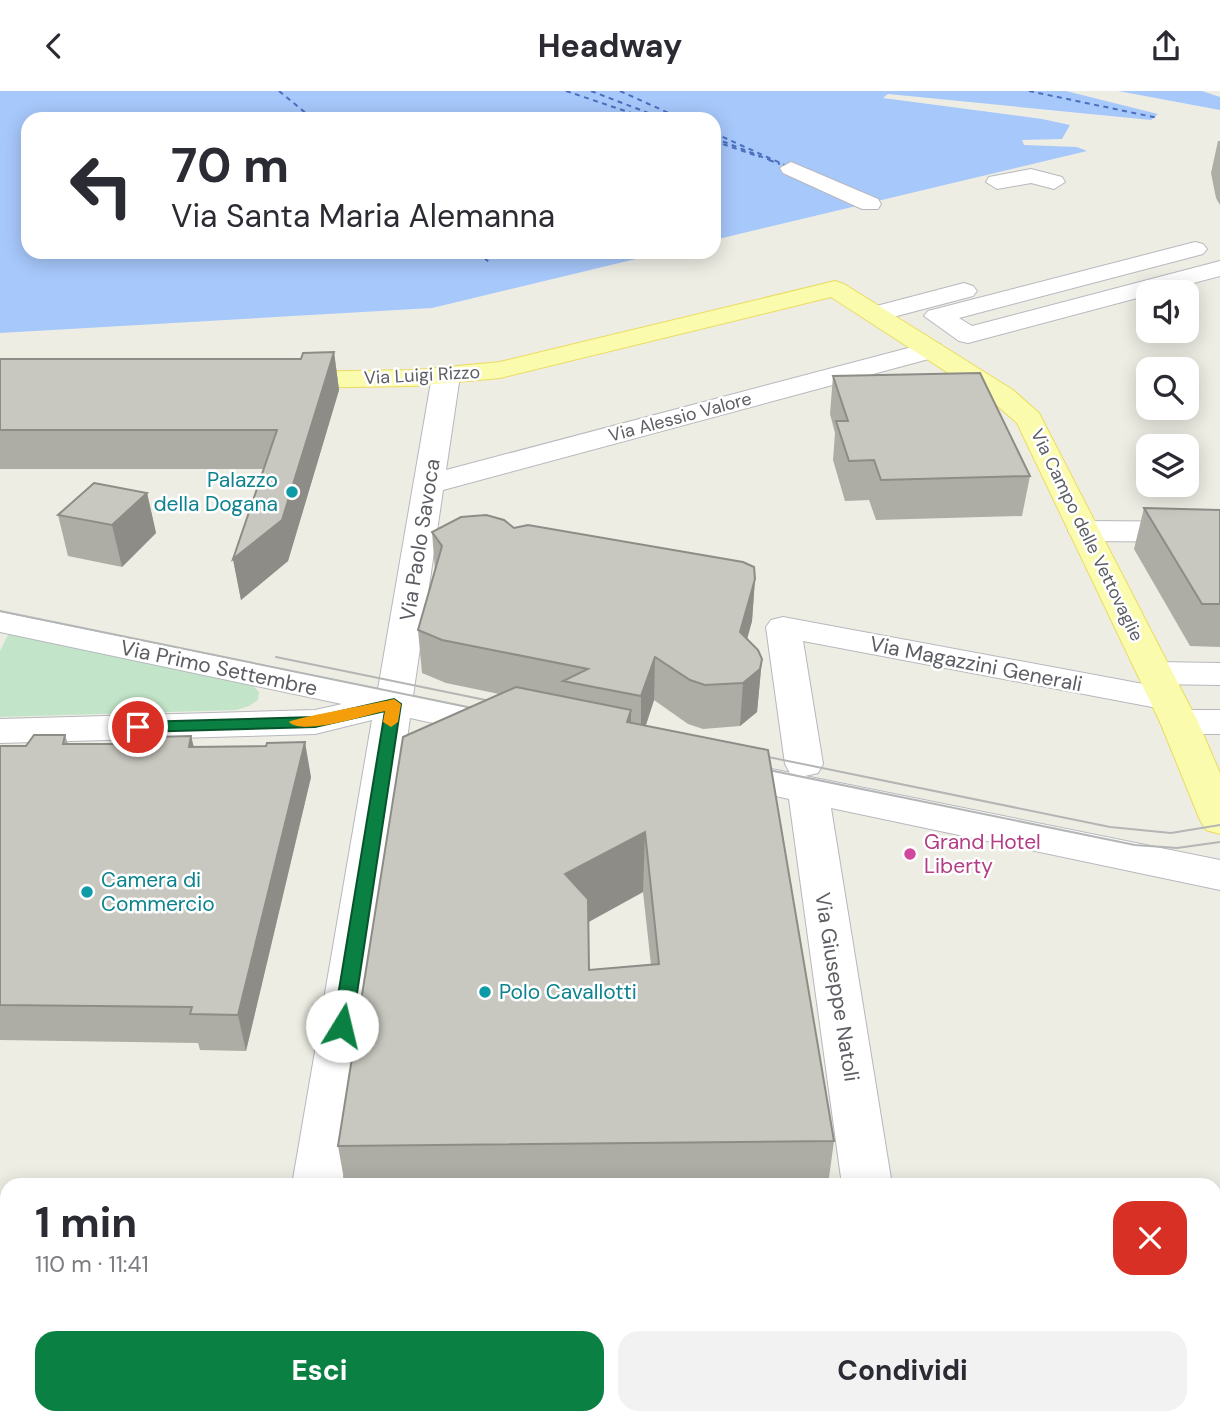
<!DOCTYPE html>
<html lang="it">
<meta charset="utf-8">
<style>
:root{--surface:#fff;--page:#f2f2f3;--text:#2b2b33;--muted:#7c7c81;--accent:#0b8043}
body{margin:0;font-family:"DM Sans",sans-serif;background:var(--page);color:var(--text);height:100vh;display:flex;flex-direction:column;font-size:26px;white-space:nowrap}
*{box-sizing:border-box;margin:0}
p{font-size:23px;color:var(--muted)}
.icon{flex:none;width:38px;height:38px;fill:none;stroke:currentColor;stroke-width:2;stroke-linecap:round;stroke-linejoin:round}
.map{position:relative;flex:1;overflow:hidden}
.drawer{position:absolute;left:0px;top:1087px;width:1222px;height:247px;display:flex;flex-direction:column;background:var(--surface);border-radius:21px 21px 0 0;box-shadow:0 4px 18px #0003}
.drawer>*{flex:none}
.top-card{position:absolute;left:21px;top:21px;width:700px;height:147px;border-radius:21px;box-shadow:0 4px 18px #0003;background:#fff;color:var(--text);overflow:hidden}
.controls{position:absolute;left:1136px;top:189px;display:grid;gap:14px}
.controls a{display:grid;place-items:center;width:63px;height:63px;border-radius:14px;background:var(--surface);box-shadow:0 4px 18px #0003;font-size:35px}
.pin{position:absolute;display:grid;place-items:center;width:60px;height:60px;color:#fff;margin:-30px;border:4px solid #fff;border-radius:50%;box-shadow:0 2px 7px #0007}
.me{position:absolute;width:77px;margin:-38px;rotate:9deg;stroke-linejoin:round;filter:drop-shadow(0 0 5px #0008)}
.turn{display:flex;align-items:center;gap:24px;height:147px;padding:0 35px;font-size:32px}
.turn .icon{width:91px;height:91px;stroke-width:2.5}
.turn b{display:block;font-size:49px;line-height:60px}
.round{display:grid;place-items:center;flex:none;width:74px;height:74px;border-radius:21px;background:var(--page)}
.head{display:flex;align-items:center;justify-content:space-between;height:119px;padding:0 35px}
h1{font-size:42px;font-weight:700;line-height:52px}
.action{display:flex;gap:14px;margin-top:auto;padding:14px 35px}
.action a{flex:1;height:80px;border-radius:21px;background:var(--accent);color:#fff;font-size:28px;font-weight:700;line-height:80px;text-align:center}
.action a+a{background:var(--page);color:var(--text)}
header{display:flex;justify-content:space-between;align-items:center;height:91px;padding:0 35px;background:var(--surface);font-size:32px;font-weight:700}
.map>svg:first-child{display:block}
.green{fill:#c2e4c8}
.water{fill:#a7c8fb}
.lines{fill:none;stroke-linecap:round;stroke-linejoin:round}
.ferry{stroke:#4a6fbe;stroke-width:2;stroke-dasharray:5 4.5;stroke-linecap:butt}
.minor-casing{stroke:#b6b8bd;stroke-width:2}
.major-casing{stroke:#ebdc60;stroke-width:2}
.minor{fill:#fff;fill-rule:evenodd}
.major{fill:#fafbac;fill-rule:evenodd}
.tram{stroke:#b4b5b5;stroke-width:2}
.wall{fill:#adaca5;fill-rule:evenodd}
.shaded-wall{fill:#8d8c86}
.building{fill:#c9c8c0;stroke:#8d8c86;stroke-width:2;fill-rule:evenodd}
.route{fill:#0b8043;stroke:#07532c;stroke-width:2}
.slow{fill:#f59e0b}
.culture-dot{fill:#0f9aa8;stroke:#fff;stroke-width:2.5}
.hotel-dot{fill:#d1479c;stroke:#fff;stroke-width:2.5}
.labels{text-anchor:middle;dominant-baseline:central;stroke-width:5;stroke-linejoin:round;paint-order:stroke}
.far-street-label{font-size:18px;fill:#5c5e64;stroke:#fff}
.culture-label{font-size:21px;fill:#0d838f;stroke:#fff;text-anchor:start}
.street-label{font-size:21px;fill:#5c5e64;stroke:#fff}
.hotel-label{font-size:21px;fill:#b23c85;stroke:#fff;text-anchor:start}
</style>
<header><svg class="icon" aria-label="back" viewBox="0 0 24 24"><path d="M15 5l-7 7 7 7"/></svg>Headway<svg class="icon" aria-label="share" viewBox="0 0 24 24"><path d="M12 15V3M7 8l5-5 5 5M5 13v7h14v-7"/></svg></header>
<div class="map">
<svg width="1220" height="1333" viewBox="0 0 1220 1333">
<rect width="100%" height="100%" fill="#eeede4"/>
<g class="green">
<polygon points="9,542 249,591 259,601 258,609 249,615 236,619 0,626 0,560"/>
<polygon points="1215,1259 1220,1260 1220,1333 953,1333 952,1327 1214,1326"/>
</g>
<g class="water">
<polygon points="0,0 1066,0 1158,23 1151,29 888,3 883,7 1042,28 1070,34 1062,48 1022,49 1024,54 1077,56 1087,60 714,149 714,28 28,28 28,161 665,161 432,217 0,242"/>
<polygon points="1118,0 1202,0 1220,6 1220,19"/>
</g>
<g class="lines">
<g class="ferry">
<polyline points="279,0 313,28"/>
<polyline points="566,0 649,28"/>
<polyline points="591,0 664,28"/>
<polyline points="620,0 682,28"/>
<polyline points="1029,0 1158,27"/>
<polyline points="714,42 787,75"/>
<polyline points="714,47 770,69"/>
<polyline points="714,50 760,66"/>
<polyline points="769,69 780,73"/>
<polyline points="477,161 489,171"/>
</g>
<g class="minor-casing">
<g id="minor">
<polygon points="791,71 878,108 881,113 878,118 862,118 783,82 780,77"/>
<polygon points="1031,78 1062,86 1065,91 1054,98 1031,92 997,98 986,91 989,86"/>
<polygon points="1195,151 1203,153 1207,158 1203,163 959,227 972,235 1220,170 1220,185 968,252 959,250 924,225 928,220"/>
<polygon points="964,192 973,195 977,200 973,205 874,231 865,228 861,223 865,218"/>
<polygon points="931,251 940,253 944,259 940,265 443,399 413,605 515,627 521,635 515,643 502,647 410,627 342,1094 292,1094 372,629 315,643 0,652 0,628 315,619 342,613 0,541 0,521 378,598 432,285 436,279 456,279 460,285 446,379"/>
<polygon points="1084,430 1220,431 1220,451 1084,450 1073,447 1068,440 1073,433"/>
<polygon points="783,526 1181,600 1186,608 1181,616 1168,619 803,550 823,673 818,682 805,685 1220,769 1220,799 831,717 892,1094 842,1094 789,708 708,690 703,681 708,672 722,668 796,683 790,682 785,673 766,536 771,529"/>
<polygon points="1156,571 1220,572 1220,594 1156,593 1143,590 1138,582 1143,574"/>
<polygon points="1179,619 1220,619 1220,643 1179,643 1166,639 1160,631 1166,623"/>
<rect x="0" y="1144" width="7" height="46"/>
<rect x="1214" y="1193" width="6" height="50"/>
<polygon points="251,1326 309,1326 308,1333 250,1333"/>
<polygon points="873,1326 931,1326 932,1333 874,1333"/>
</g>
</g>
<g class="major-casing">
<polygon id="major" points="835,190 844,193 1013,299 1039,322 1198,631 1220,682 1220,743 1206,739 1200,729 1160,631 1017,332 993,311 831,206 500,287 415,295 287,297 277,295 273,289 277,283 287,281 415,279 500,271"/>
</g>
<use href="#minor" class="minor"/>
<use href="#major" class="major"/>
<g class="tram">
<polyline points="0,520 487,620"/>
<polyline points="276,566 505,613"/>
<polyline points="749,662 1110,736 1171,742 1220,734"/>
<polyline points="754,676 1135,754 1177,757 1220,751"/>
</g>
</g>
<g class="wall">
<polygon points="1218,50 1220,50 1220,114 1216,107 1211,82"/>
<polygon points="334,261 339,299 288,470 241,509 233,468 264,378 0,378 0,268 301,268"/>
<polygon points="833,285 1030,385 1022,425 876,429 869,409 845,410 833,369 835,342 830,323"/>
<polygon points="147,402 156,442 122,476 68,465 58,424"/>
<polygon points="1144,417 1220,419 1220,556 1190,555 1134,458"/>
<path d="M514 437 755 488 752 530 747 548 762 568 757 621 740 635 703 638 688 633 654 609 646 634 834 1050 828 1094H345L338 1055 499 603 446 592 422 582 418 539 435 480 432 441ZM643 801 651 874 589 879 588 831Z"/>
<polygon points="65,644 68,653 150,653 191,645 194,656 311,686 246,960 200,959 198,952 0,949 0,655 26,655"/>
</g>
<g class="shaded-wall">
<polygon points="334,261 339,299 288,470 241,509 233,468"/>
<polygon points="147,402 156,442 122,476 112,434"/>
<polygon points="755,488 752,530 737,584 740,541"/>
<polygon points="655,566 654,609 641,649 641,605"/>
<polygon points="762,568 757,621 740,635 743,592"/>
<polygon points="631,619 631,677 627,631"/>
<polygon points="191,645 199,680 189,656"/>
<polygon points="305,651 311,686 246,960 238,924"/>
<polygon points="645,741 643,801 567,843 565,783"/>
</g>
<g class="building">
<polygon points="334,261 282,429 233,468 277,339 0,339 0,268 301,268 303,262"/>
<polygon points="980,282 1030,385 881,389 874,369 849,370 836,330 848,330 833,285"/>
<polygon points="94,392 147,402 112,434 58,424"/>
<polygon points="1144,417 1220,419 1220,513 1202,513"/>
<polygon points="486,424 504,429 514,437 528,434 743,471 754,476 755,488 740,541 758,559 762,568 760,578 743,592 705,594 690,589 655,566 641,605 563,590 588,578 442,549 418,539 442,455 432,441 461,426"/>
<path d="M516 596 631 619 627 631 768 659 834 1050 338 1055 403 646ZM645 741 659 873 589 879 588 808 565 783Z"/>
<polygon points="34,644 65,644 63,653 150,653 153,646 191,645 189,656 266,655 267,652 305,651 238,924 190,923 192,916 0,914 0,655 26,655"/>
</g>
<polygon class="route" points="394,608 401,613 352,935 342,943 333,935 385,620 315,636 138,641 130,636 138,631 315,626"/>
<path class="slow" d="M394 608 401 613 398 631 391 636 383 631 385 620C366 624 303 645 289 631 294 627 379 612 394 608Z"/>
<g class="culture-dot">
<circle cx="292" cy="401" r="7"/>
<circle cx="87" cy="801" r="7"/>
<circle cx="485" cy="901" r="7"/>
</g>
<circle class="hotel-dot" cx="910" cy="763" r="7"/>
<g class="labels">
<g class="far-street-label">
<text transform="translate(422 284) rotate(-3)">Via Luigi Rizzo</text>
<text transform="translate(680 326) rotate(-15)">Via Alessio Valore</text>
<text transform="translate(1087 444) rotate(64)">Via Campo delle Vettovaglie</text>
</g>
<g class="culture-label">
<text x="278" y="389" text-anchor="end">Palazzo<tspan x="278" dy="24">della Dogana</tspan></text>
<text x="101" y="789">Camera di<tspan x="101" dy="24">Commercio</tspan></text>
<text x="499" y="901">Polo Cavallotti</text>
</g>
<g class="street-label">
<text transform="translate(420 449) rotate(-81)">Via Paolo Savoca</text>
<text transform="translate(976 573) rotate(11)">Via Magazzini Generali</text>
<text transform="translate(219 577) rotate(12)">Via Primo Settembre</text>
<text transform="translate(837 896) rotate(81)">Via Giuseppe Natoli</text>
</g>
<g class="hotel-label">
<text x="924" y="751">Grand Hotel<tspan x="924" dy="24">Liberty</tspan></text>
</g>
</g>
</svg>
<div class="controls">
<a><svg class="icon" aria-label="sound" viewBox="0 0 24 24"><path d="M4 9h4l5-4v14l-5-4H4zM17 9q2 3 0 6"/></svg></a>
<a><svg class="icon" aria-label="search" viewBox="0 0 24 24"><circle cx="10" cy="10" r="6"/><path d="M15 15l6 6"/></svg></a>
<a><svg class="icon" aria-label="layers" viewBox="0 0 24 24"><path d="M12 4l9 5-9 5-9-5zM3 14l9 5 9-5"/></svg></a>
</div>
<div class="pin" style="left:138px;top:636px;background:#d93025"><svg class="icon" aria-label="arrive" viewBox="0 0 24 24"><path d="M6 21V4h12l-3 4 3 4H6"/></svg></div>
<svg class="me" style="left:342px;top:935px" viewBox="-20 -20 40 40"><circle r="19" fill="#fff"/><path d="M0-13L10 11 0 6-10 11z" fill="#0b8043"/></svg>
<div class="top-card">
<div class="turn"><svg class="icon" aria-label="left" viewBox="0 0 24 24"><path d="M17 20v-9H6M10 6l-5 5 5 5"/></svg><div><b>70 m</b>Via Santa Maria Alemanna</div></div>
</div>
<section class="drawer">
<div class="head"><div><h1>1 min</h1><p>110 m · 11:41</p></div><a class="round" style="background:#d93025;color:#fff"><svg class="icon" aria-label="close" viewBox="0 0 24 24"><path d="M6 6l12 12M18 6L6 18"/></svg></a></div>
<div class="action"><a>Esci</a><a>Condividi</a></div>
</section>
</div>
